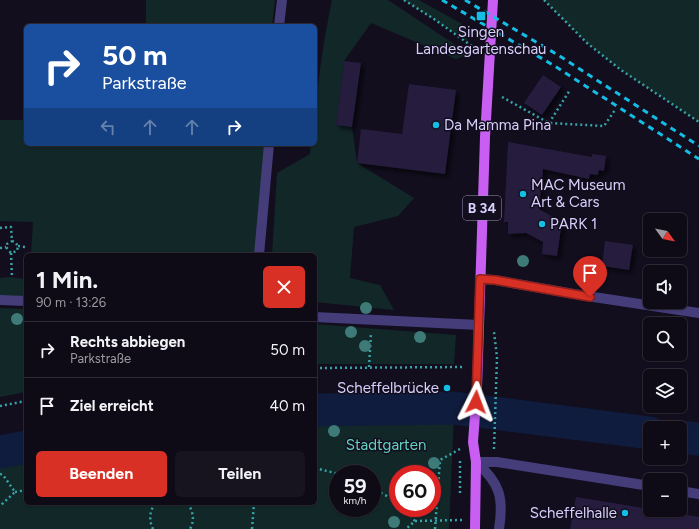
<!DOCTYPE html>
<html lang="de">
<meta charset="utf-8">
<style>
:root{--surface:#0e0a16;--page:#17131f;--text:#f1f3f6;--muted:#9b9aa1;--line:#2e2b35;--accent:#d93025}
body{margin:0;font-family:Figtree,sans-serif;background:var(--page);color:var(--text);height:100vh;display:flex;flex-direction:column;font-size:15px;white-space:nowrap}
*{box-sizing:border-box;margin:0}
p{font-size:13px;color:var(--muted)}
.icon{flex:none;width:22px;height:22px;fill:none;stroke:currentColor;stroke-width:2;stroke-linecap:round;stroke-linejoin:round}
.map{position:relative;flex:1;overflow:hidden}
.drawer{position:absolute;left:24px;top:253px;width:293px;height:252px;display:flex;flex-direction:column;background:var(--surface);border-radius:6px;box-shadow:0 1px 3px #0004,0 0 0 1px var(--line)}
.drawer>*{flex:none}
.guide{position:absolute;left:24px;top:24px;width:293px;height:122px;border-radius:6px;box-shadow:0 1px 3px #0004,0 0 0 1px var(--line);background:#1a4fa0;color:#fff;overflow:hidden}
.needle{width:26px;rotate:123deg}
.buttons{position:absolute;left:643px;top:213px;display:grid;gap:8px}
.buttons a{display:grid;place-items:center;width:44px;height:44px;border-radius:6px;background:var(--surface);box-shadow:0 1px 3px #0004,0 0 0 1px var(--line);font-size:20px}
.speed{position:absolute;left:329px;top:465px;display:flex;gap:8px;font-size:20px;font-weight:700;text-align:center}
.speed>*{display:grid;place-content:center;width:52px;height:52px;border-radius:50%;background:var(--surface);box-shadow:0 1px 3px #0004,0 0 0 1px var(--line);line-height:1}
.speed small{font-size:10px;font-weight:400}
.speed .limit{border:6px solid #d22;background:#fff;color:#111}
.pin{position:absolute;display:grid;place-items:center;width:34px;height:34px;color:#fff;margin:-41px -17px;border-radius:50% 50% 50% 0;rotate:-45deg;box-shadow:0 0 4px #0007}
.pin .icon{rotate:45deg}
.me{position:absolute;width:44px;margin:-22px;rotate:3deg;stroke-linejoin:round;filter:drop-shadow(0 0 3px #0008)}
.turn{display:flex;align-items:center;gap:14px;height:84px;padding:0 12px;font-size:18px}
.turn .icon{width:52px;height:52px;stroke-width:2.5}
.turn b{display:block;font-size:28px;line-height:34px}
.lanes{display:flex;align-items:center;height:38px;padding:0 12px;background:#0003;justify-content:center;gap:20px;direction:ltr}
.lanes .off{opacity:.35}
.round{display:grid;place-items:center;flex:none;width:42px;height:42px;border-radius:6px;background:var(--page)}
.overview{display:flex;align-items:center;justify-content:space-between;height:68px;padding:0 12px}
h1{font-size:24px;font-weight:700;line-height:30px}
.button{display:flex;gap:8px;margin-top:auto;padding:8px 12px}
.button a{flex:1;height:46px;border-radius:6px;background:var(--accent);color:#fff;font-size:16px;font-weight:700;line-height:46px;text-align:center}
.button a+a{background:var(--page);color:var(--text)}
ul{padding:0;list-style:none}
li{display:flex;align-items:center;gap:12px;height:56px;padding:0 12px;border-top:1px solid var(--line)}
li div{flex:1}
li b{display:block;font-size:15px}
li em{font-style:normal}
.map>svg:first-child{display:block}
.green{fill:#122728;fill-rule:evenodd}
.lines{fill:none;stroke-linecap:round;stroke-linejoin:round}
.river{stroke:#0f1c3d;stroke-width:33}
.building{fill:#251c3e;filter:url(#shadow)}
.path{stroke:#37a4a7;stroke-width:2.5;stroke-dasharray:2 3;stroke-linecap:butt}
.minor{stroke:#443d7a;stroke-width:10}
.major{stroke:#c85ff2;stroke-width:10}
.rail{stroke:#13bde4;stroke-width:3;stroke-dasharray:6 5;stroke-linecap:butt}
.tree{fill:#3e7b78}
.route-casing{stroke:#8d1f18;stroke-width:10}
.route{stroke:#d93025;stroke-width:7}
.poi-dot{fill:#13bde4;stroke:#120e1e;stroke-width:1.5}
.labels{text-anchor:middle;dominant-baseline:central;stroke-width:3;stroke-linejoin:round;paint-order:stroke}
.shield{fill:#120e1e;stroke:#9d95b9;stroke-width:1}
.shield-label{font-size:14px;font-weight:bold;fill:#d8cffb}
.poi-label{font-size:15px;fill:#d8cffb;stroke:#120e1e;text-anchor:start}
.park-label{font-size:15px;fill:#62d4c2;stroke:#120e1e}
</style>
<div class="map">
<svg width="699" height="529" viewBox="0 0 699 529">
<defs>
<filter id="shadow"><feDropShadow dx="3.5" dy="3.5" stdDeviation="2" flood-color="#0009"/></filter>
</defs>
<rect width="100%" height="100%" fill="#120e1e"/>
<g class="green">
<polygon points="146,0 275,0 272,26 146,26"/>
<path d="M332 0H388L469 54 456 59 371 23 344 61 336 125 352 127 357 163 414 198 398 216 354 227 350 278 380 285 394 310 315 302V255H272L277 173 310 154 311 144H315C315 95 322 48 332 0Z"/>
<polygon points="404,0 419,0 462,24 468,42"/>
<polygon points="544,0 699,0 699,122 621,70 587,43"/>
<polygon points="0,120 26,120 26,144 269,144 259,255 31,255 33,222 0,221"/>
<polygon points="9,277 26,279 26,301 0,300 0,278"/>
<polygon points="0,308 26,309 26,392 0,397"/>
<polygon points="315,324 456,335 454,364 315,364"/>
<path d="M454 413 449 529H0V466L26 462V503H315V415ZM338 474H372V508H338ZM398 474H432V508H398Z"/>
</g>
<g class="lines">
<g class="river">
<polyline points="315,410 453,408 650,433"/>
<polyline points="680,437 699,439"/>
<polyline points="0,452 26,447"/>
</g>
</g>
<g class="building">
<polygon points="344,61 361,63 352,127 336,125"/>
<polygon points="543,75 561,87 542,115 524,103"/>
<polygon points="409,84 456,90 445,174 357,163 361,129 402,134"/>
<polygon points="508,142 592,157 592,154 606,156 604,171 599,170 598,175 590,174 589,179 543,169 539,209 562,222 557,256 542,254 543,242 526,233 508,234 508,222 504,222"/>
<polygon points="605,241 633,245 629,270 602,266"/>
<polygon points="576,497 699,517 699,529 570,529"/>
</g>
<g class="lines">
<g class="path">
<polyline points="404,0 434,19 476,49"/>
<polyline points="544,0 587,43 621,70 699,122"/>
<polyline points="502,97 549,123 604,126 615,110"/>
<polyline points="549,123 570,90"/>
<polyline points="0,228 11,227 12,241 15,242 18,246 17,251 11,253 6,247 7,244 12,241"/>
<polyline points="18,246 25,247"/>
<polyline points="0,248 6,247"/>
<polyline points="11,253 12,278"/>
<polyline points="369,367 371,333"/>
<polyline points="315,368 465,367"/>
<polyline points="0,406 26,401"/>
<polyline points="494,449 497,357 494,332"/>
<polyline points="315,468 339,474"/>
<polyline points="0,474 3,475 15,492 0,506"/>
<polyline points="372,488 398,502"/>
<polyline points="15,492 26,490"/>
<polyline points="460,493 460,460"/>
<path d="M188 503C193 512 195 520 190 529"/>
<polyline points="404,508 415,521 406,529"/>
<polyline points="415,521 462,520"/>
<path d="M153 529C149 521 149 510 156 503"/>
<polyline points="252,529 254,503"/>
<polyline points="435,529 440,460 460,449"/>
</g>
<g class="minor">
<polyline points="279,26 282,0"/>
<polyline points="259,255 269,144"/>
<polyline points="480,279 495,280 574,294 699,313"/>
<polyline points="0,300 26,301"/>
<polyline points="315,317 479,325"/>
<polyline points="476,462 497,462 650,486"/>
<path d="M476 462C500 483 504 498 499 529"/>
<polyline points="680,491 699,494"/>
</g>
<polyline class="major" points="475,529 476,462 473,442 477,388 485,137 493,0"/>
<g class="rail">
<polyline points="442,0 553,65 699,159"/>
<polyline points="465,0 558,55 699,146"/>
</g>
</g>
<g class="tree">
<circle cx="523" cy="261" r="6"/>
<circle cx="366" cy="308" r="6"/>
<circle cx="17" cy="319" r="6"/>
<circle cx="351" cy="332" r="6"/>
<circle cx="420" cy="337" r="6"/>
<circle cx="365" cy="346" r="6"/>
<circle cx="334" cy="431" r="6"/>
<circle cx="434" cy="463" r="6"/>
<circle cx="394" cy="522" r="6"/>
</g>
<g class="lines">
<g class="route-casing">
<polyline id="route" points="476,402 480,279 495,280 590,297"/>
</g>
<use href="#route" class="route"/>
</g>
<g class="poi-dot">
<rect x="476" y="11" width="10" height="10" rx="2"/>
<circle cx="436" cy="125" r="4"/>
<circle cx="523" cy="194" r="4"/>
<circle cx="542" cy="224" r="4"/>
<circle cx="447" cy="388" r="4"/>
<circle cx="625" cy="513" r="4"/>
</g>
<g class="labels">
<rect class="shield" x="463" y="196" width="38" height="24" rx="3"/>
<g class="shield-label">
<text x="482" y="208">B 34</text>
</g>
<g class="poi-label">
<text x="481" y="32" text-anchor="middle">Singen<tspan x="481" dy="17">Landesgartenschau</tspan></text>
<text x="444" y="125">Da Mamma Pina</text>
<text x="531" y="185">MAC Museum<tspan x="531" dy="17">Art &amp; Cars</tspan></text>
<text x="550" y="224">PARK 1</text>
<text x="439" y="388" text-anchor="end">Scheffelbrücke</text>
<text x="617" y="513" text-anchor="end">Scheffelhalle</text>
</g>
<g class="park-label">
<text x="386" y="445">Stadtgarten</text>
</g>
</g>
</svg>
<div class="buttons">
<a><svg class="needle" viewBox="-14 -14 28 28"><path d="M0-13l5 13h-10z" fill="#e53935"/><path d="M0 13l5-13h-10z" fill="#9b9aa1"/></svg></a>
<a><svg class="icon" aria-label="sound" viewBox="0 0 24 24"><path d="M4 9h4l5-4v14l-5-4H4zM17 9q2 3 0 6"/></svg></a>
<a><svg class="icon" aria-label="search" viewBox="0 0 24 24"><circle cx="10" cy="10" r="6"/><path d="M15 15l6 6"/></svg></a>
<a><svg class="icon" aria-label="layers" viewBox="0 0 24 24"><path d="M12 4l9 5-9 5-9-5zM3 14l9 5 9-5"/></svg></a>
<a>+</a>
<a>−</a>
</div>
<div class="speed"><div>59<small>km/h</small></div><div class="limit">60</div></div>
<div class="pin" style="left:590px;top:297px;background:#d93025"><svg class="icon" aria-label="arrive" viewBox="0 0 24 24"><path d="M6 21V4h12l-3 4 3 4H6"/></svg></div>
<svg class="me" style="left:476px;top:402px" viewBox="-20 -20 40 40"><path d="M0-17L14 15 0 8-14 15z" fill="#d93025" stroke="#fff" stroke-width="4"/></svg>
<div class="guide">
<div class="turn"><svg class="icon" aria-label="right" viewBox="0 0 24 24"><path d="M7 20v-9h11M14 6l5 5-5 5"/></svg><div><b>50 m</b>Parkstraße</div></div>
<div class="lanes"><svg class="icon off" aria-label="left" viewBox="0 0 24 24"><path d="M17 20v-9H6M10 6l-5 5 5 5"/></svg><svg class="icon off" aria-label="ahead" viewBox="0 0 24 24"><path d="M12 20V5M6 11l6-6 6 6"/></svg><svg class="icon off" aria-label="ahead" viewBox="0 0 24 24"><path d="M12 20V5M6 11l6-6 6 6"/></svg><svg class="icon" aria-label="right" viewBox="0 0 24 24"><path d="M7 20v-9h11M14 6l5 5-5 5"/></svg></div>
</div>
<section class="drawer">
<div class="overview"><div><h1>1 Min.</h1><p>90 m · 13:26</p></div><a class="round" style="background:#d93025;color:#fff"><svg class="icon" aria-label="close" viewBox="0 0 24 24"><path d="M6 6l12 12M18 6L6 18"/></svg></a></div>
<ul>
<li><svg class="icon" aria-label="right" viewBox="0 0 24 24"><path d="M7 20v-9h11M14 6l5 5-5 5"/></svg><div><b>Rechts abbiegen</b><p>Parkstraße</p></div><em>50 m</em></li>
<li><svg class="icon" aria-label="arrive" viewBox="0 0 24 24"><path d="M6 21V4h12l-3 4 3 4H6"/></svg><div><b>Ziel erreicht</b></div><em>40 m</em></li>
</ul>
<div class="button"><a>Beenden</a><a>Teilen</a></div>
</section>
</div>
